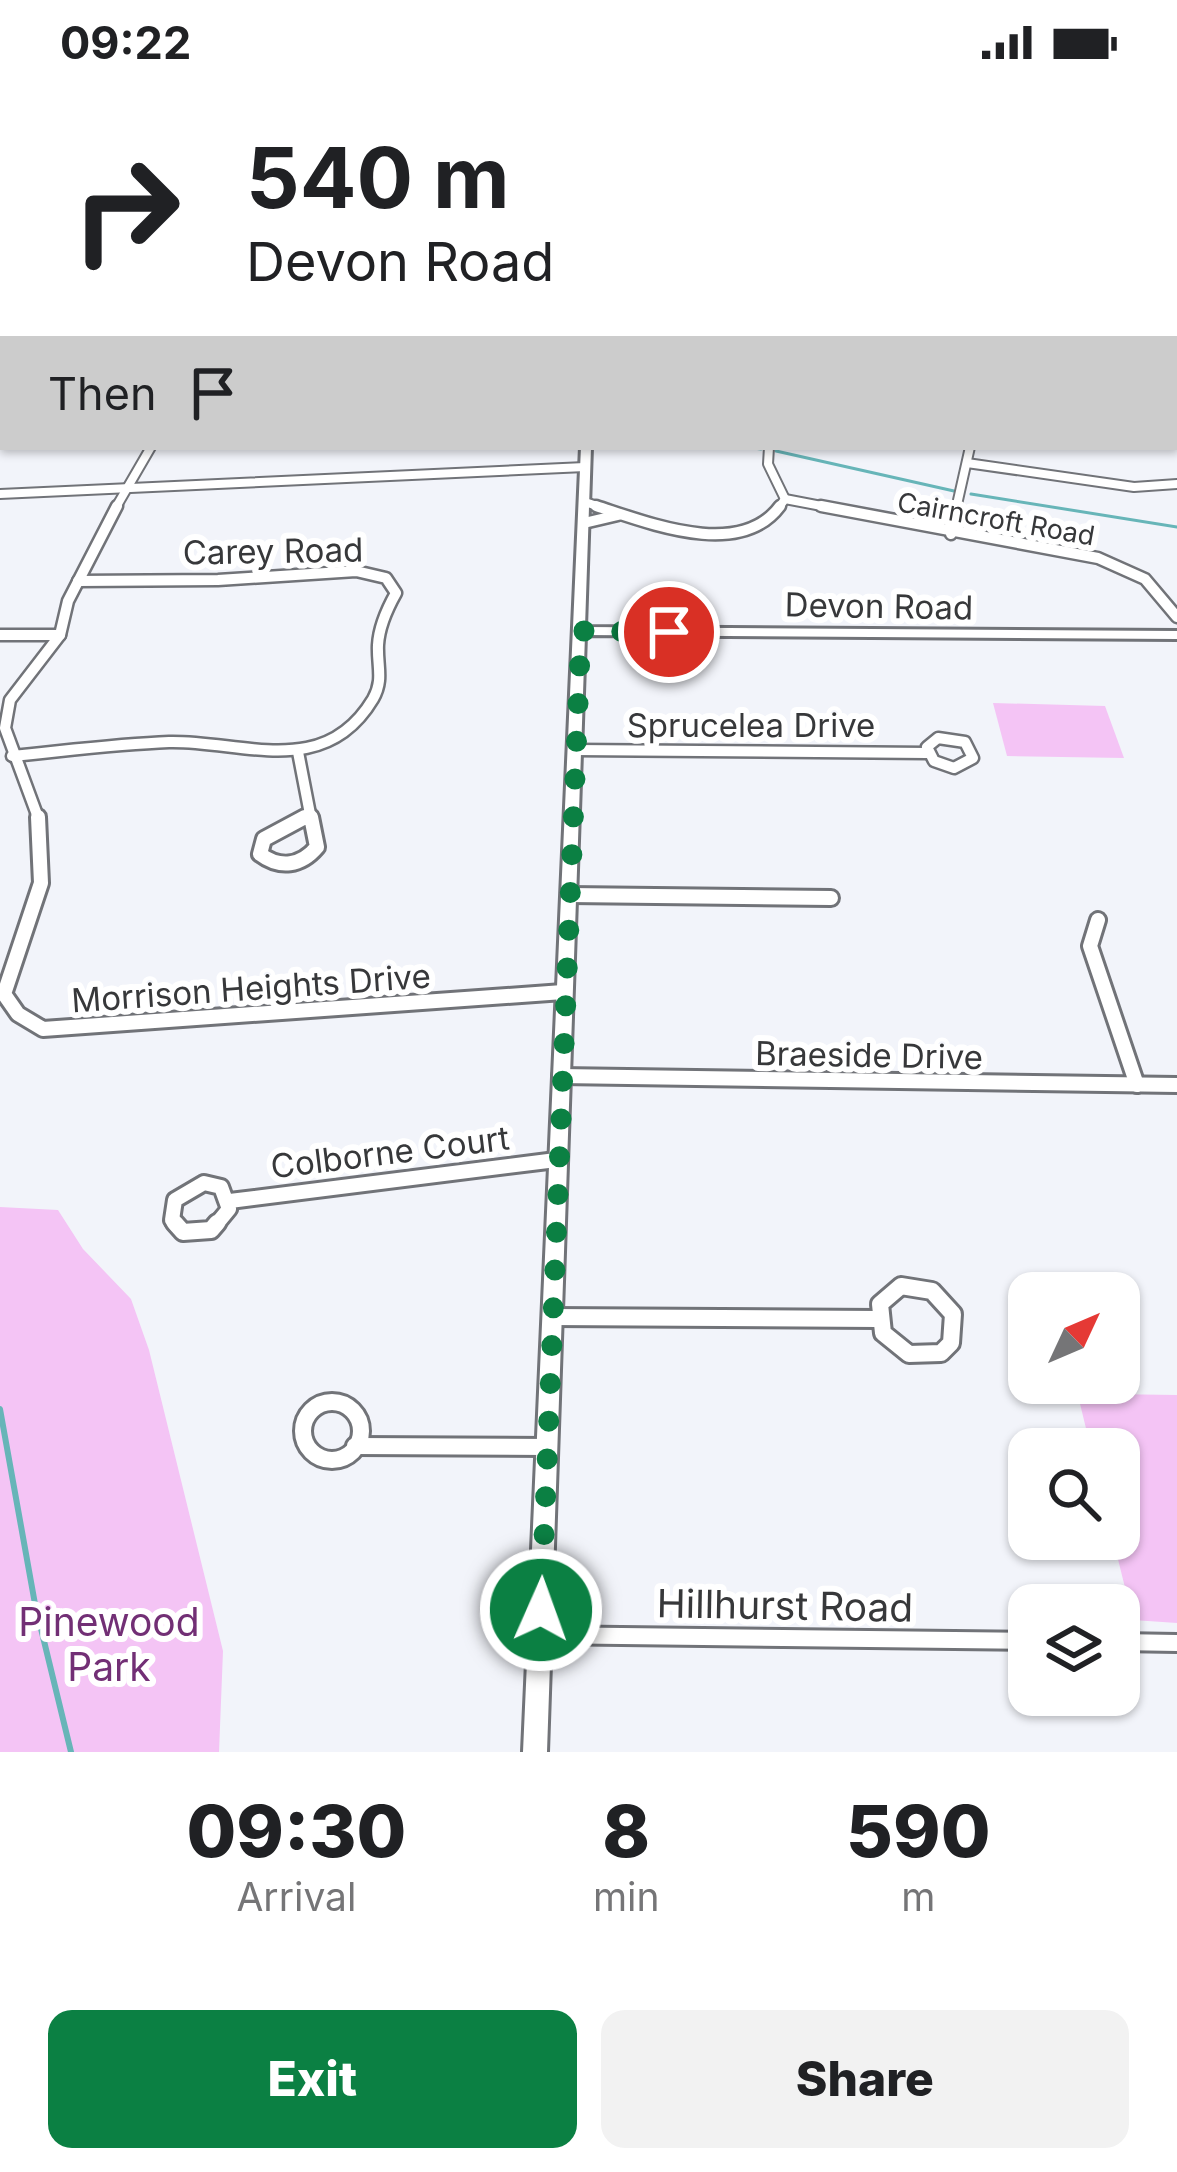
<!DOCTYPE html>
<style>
:root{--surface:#fff;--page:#f2f2f2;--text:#202124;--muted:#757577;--accent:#0b8043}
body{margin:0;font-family:Inter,sans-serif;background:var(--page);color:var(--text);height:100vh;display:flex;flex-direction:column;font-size:45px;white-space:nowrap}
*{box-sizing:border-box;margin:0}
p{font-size:39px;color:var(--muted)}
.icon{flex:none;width:66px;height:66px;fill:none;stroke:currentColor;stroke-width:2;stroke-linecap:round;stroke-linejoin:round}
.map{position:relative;height:1668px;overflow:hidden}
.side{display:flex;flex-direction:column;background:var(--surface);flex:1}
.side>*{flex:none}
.hud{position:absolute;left:0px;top:0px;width:1179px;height:366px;box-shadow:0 3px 9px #0004;background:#fff;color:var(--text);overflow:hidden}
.needle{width:78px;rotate:46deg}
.fabs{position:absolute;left:1008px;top:1188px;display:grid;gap:24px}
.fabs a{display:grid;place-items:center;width:132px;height:132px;border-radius:24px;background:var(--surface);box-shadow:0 3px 9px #0004;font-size:60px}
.pin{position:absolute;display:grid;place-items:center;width:102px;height:102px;color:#fff;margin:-51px;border:6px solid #fff;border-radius:50%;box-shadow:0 3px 12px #0007}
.me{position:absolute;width:132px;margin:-66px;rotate:2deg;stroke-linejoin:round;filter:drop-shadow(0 0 9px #0008)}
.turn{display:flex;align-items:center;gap:42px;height:252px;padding:0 48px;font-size:54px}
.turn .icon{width:156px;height:156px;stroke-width:2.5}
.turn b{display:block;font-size:84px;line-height:102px}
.then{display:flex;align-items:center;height:114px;padding:0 48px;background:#0003;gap:24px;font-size:45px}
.eta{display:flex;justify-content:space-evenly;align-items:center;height:204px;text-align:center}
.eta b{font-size:72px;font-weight:800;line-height:84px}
.primary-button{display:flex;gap:24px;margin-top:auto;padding:24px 48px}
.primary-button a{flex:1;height:138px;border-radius:24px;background:var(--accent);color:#fff;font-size:48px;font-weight:800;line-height:138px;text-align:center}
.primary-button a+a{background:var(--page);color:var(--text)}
.status{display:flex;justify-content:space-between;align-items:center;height:84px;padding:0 60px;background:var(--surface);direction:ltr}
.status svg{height:33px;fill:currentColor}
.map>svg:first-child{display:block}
.green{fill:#f4c4f5}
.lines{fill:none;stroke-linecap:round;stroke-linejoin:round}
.stream-far1{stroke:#67b5b8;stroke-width:3}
.stream{stroke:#67b5b8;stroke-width:6}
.minor-far3-casing{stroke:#717378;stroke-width:12}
.minor-far2-casing{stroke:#717378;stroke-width:15}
.minor-far1-casing{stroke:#717378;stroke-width:20}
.minor-casing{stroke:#717378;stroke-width:22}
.tertiary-casing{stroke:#717378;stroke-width:6}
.secondary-casing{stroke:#717378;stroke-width:6}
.primary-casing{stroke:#717378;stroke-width:6}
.motorway-casing{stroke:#717378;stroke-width:6}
.minor-far3{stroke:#fff;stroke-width:8}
.minor-far2{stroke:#fff;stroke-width:10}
.minor-far1{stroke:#fff;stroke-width:14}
.minor{stroke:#fff;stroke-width:16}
.tertiary{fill:#fff;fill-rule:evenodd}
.secondary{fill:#fff;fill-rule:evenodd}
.primary{fill:#fff;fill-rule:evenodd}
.motorway{fill:#fff;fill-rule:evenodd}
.rail{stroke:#525356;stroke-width:3;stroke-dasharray:8 8;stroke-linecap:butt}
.motorway-bridge-casing{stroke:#717378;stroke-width:14;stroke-linecap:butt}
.motorway-bridge{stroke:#fff;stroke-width:10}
.route{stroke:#0b8043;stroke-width:21;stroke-dasharray:0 37.8}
.labels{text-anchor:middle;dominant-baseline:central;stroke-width:12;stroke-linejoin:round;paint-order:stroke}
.far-street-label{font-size:27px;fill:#37383a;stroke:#fff}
.street-label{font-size:33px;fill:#37383a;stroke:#fff}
.near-street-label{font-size:39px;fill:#37383a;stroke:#fff}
.near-park-label{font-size:39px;fill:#722f75;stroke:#fff}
</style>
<div class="status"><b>09:22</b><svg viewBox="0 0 49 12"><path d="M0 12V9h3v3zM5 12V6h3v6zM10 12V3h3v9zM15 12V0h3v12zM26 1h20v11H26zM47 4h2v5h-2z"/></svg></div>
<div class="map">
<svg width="1177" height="1668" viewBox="0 0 1177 1668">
<rect width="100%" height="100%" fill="#f2f4fa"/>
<g class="green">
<polygon points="993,619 1105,622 1124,674 1007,672"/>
<polygon points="0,1123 58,1126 83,1165 131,1215 149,1266 223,1567 219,1668 0,1668"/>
<polygon points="1075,1299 1104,1299 1107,1310 1177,1311 1177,1539 1133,1536 1113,1455 1119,1455 1119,1365 1091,1365"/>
</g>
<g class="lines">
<g class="stream-far1">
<polyline points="746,363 761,365"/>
<polyline points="776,367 954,407"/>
<polyline points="971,410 1177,443"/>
</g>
<polyline class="stream" points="0,1325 35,1520 71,1668"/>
<g class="minor-far3-casing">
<g id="minor-far3">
<polyline points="0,354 3,349"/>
<polyline points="769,363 768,380 785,415"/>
<polyline points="967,379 1134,403 1177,400"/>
<polyline points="0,410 585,383"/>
<polyline points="785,415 837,425"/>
<polyline points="585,418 606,425"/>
<polyline points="115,425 151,363"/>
<polyline points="778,425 785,415"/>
<polyline points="956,425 970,363"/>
</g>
</g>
<g class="minor-far2-casing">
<g id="minor-far2">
<path d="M596 422C649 439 740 476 780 422"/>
<polyline points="821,422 1098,474 1145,495 1177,533"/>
<polyline points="584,439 618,431"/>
<polyline points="951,450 957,422"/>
<polyline points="0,551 60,551"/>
<polygon points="938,654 965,658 973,674 954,684 934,677 927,663"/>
<polyline points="575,666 927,669"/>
<polyline points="298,668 310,730"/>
<path d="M12 672C64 667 117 660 169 658 241 656 324 697 373 615 384 596 377 582 378 561 379 542 387 525 396 509L386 494 356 487 218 496 78 497"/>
<polyline points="310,730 312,736"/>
<polyline points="39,736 5,644 10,616 60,551 68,517 117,422"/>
<polyline points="299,736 310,730"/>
</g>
</g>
<g class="minor-far1-casing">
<g id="minor-far1">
<polyline points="38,733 41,799 4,910 18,930 43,945 563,908"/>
<path d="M305 733 264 755 260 770C280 785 301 782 317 763L311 733"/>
<polyline points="569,811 831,814"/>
<polyline points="1098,836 1090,862 1137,1001"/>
<polyline points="560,992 1177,1001"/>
<polyline points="230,1117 556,1076"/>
<polyline points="177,1142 172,1136 175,1116 204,1099 221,1103 229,1125 215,1142"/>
</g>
</g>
<g class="minor-casing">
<g id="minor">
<polyline points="175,1139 183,1148 211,1146 217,1139"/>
<polygon points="901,1202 932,1207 953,1230 951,1259 941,1269 909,1270 883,1249 880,1220"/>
<polyline points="551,1233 878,1235"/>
<circle cx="332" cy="1347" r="29"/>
<polyline points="355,1362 548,1363"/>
<polyline points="540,1551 1029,1557"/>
<polyline points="1119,1558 1177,1559"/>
</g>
</g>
<g class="tertiary-casing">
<g id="tertiary">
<rect x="0" y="8" width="3" height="4"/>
<rect x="0" y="41" width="3" height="4"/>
<polygon points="581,363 591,363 585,543 1177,547 1177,555 585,551 547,1668 523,1668"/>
</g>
</g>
<g class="secondary-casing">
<g id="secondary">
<rect x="1176" y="130" width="1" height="6"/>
<rect x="0" y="179" width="3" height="6"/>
</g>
</g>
<g class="primary-casing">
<polygon id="primary" points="821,0 942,0 821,3"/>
</g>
<g class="motorway-casing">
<g id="motorway">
<polygon points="813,0 827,0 828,2 803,3"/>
<rect x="0" y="30" width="3" height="6"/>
</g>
</g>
<use href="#minor-far3" class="minor-far3"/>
<use href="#minor-far2" class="minor-far2"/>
<use href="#minor-far1" class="minor-far1"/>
<use href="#minor" class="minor"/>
<use href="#tertiary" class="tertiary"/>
<use href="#secondary" class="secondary"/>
<use href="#primary" class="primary"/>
<use href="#motorway" class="motorway"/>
<polyline class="rail" points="1134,3 1139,0"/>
<g class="motorway-bridge-casing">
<polyline id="motorway-bridge" points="278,0 294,3"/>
</g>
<use href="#motorway-bridge" class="motorway-bridge"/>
</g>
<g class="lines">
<polyline class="route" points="541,1526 581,547 669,548"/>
</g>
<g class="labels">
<g class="far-street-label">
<text transform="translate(996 435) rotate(10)">Cairncroft Road</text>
</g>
<g class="street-label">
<text transform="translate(273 467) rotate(-1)">Carey Road</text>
<text transform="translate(879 522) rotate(1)">Devon Road</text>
<text x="751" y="641">Sprucelea Drive</text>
<text transform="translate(251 904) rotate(-4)">Morrison Heights Drive</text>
<text transform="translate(869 971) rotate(1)">Braeside Drive</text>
<text transform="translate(390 1068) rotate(-7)">Colborne Court</text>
</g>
<g class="near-street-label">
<text transform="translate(785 1521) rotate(1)">Hillhurst Road</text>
</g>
<g class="near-park-label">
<text x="109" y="1537">Pinewood<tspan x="109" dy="45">Park</tspan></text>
</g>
</g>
</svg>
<div class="fabs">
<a><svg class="needle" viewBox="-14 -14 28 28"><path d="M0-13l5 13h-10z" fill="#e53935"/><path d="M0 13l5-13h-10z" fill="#757577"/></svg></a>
<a><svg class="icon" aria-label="search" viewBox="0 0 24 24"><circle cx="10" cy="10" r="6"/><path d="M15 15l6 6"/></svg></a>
<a><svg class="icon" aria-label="layers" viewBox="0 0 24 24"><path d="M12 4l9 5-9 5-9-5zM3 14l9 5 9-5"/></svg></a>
</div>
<div class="pin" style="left:669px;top:548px;background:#d93025"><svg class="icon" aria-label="arrive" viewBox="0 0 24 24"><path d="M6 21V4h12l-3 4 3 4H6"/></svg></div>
<svg class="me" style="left:541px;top:1526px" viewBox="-20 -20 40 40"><circle r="17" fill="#0b8043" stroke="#fff" stroke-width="3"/><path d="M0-11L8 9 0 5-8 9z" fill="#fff"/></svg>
<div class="hud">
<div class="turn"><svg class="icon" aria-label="right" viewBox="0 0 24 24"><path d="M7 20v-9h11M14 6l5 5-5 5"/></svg><div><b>540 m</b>Devon Road</div></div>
<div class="then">Then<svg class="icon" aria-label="arrive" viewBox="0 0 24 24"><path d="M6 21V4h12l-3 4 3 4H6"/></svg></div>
</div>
</div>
<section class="side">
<div class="eta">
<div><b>09:30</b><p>Arrival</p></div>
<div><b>8</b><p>min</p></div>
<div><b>590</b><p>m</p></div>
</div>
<div class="primary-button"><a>Exit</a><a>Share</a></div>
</section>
